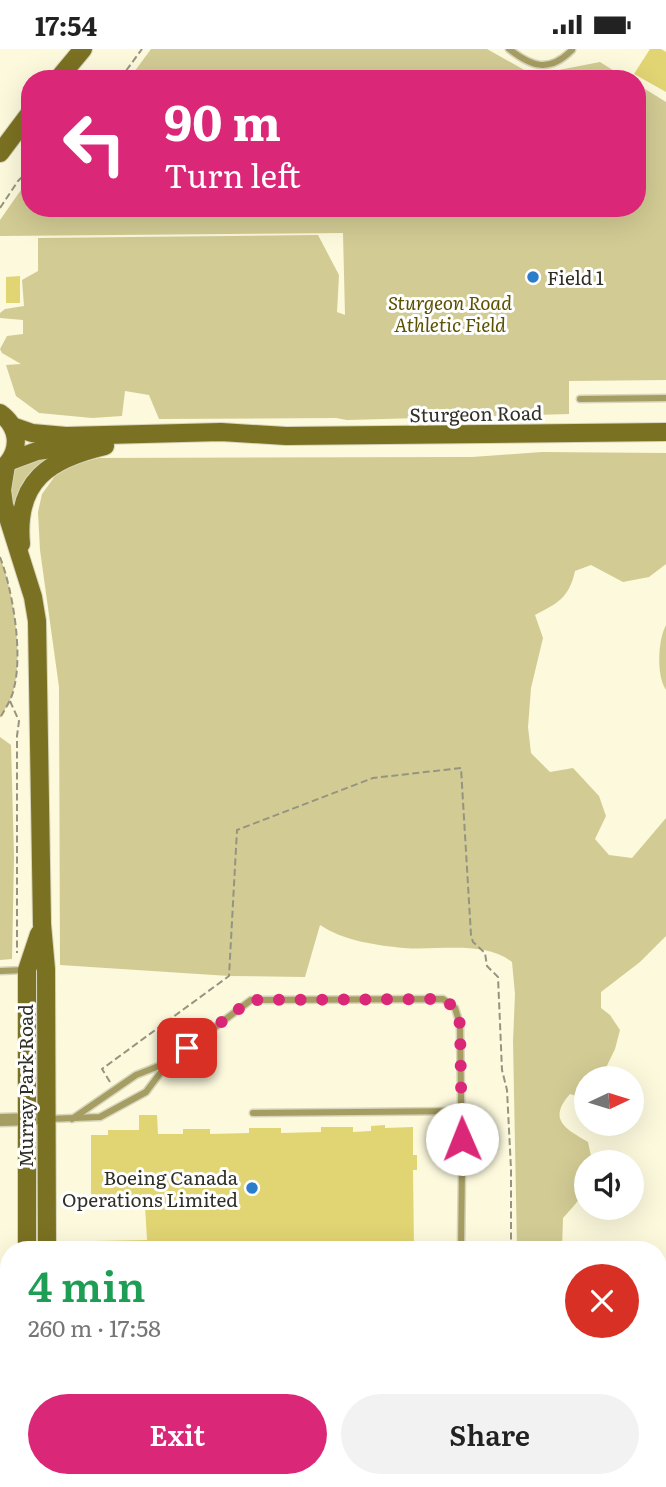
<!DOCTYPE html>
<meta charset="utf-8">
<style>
:root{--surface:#fff;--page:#f2f2f2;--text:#222;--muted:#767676;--accent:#db2777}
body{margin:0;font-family:Literata,serif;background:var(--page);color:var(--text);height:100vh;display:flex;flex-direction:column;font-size:26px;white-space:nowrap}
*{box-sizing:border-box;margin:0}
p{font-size:23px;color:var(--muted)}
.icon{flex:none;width:38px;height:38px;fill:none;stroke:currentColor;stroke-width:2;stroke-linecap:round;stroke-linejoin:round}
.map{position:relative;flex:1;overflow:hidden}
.details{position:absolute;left:0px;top:1192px;width:667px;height:247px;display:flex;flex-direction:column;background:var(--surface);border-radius:28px 28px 0 0;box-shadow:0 7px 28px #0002}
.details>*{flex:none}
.guide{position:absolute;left:21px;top:21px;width:625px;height:147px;border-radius:28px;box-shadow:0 7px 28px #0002;background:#db2777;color:#fff;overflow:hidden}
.needle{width:46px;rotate:86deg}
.tools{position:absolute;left:574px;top:1017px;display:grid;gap:14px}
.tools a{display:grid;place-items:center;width:70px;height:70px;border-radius:50%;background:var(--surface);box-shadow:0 7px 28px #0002;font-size:35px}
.pin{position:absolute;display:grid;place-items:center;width:60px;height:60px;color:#fff;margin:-30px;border-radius:14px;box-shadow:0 4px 10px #0006}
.me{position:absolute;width:77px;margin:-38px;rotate:359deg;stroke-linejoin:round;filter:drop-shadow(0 0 5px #0008)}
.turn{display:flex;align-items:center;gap:24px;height:147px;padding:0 28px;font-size:32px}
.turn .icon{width:91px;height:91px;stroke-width:2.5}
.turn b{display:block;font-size:49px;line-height:60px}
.round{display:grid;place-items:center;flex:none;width:74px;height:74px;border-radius:37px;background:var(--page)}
.summary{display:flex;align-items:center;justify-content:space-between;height:119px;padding:0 28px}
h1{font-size:42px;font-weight:600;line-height:52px;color:#1e9e55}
.action{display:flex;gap:14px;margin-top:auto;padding:14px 28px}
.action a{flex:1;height:80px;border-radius:42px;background:var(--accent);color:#fff;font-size:28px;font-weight:600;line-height:80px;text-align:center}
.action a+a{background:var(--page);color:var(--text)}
.status{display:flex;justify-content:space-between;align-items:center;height:49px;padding:0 35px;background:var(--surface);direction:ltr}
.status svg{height:19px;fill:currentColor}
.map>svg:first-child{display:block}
.green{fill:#d2cb94}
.building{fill:#e1d473}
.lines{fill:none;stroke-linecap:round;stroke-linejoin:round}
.lane-casing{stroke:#d7d5bc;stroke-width:9}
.street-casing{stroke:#d7d5bc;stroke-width:15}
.secondary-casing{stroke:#d7d5bc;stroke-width:20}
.path{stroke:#969481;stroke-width:2;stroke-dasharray:7 3.5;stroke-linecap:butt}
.lane{stroke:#a59d61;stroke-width:6}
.street{stroke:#a59d61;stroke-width:12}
.secondary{stroke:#7b7122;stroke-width:18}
.route{stroke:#db2777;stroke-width:12;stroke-dasharray:0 21.6}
.poi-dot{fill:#2b7dcc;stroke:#fff;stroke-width:2.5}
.labels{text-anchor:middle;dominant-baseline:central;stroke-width:6;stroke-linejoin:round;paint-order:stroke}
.poi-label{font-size:19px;fill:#313026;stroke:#fff;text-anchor:start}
.park-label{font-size:19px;font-style:italic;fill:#5b5101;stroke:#fff}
.street-label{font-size:19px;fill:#313026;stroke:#fff}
</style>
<div class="status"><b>17:54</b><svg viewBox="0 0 49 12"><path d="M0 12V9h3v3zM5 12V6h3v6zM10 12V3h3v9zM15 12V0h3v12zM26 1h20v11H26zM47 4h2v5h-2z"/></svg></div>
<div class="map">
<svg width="666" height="1438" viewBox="0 0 666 1438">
<rect width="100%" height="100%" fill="#fcf9dd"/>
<g class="green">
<polygon points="151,0 487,0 533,26 600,13 627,30 129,30"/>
<polygon points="637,35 666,53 666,331 569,332 569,365 347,371 336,369 159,370 149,346 125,342 122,367 92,369 39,364 16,347 6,316 21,315 2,304 0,300 7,287 23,285 23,271 0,269 0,264 5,260 24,257 22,231 38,222 38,189 318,186 339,226 337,263 345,266 343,184 0,187 0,171 30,128 30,159 637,159"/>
<path d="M542 403 666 404V515L649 528 623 533 591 516 575 522C569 549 558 554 535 566L543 589 531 639 528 678 531 704 550 723 573 719 599 747 606 767 595 790 609 806 632 809 666 769V887L640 913 601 943V959L610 966 620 981 615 1000 601 1029H586V1050L570 1045C547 1071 566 1080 588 1093L592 1112 586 1113C586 1145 584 1146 563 1169L562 1200H517L513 992 515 945 512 913C484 891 437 902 404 899 375 896 344 892 320 876L305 928 229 927 60 916 59 638 40 501 38 463 42 445 55 427 75 415 99 409 472 408Z"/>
<path d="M56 404 13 462C3 416 17 416 56 404Z"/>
<path d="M0 508C13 542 23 604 14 639 12 650 5 660 0 669Z"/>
<path d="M666 576V641C656 627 658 590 666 576Z"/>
<polygon points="0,688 11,696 14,808 12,910 0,911"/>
</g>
<g class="building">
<polygon points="650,0 661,0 666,3 666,43 634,25"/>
<polygon points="20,227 20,254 6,254 6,228"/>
<polygon points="139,1066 157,1066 158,1085 183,1085 183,1080 210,1080 210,1085 249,1084 249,1079 281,1079 281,1084 321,1083 321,1078 353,1078 353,1083 371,1082 371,1077 385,1076 385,1079 413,1078 413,1106 417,1106 417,1121 413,1121 414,1200 93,1200 93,1192 147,1191 145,1157 91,1158 91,1086 108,1086 108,1081 139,1081"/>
<rect x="95" y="1430" width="320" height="8"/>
</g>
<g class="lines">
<g class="lane-casing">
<g id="lane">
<path d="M509 0C532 18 549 24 572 1"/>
<polyline points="580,350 666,349"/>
<polyline points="0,922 26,921"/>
<polyline points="253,1064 462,1062"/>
<polyline points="48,1070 100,1068 146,1043 167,1015"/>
<polyline points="72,1070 136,1026 169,1013 251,951 443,950 455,959 460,975 462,1118 461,1200"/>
<polyline points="0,1224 9,1224"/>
<polyline points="0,1251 9,1251"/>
<polyline points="0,1375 9,1375"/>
<polyline points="460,1430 461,1438"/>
</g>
</g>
<g class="street-casing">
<polyline id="street" points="0,1071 35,1070"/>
</g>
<g class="secondary-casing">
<g id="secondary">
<polyline points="58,30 83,0"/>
<polyline points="0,104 30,64"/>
<path d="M0 364C18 377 21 398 7 415"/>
<polyline points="12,377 32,384 66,387 221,383 286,387 666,383"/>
<polyline points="10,412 37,402 74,397"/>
<polyline points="6,416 2,441 4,456 33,548 37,572 42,875 46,920 47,1200"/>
<path d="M21 495C15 431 50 410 105 397"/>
<polyline points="27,1200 27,921 39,885"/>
<polyline points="30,1430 30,1438"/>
<polyline points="49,1430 49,1438"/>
</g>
</g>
<g class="path">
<polyline points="120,30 142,0"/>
<polyline points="0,159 18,132 30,120"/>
<path d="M0 508C13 542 23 604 14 639 12 650 5 660 0 669"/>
<polyline points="10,652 19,672 17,687 17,904"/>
<polyline points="110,1033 102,1020 229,927 237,781 373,729 461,719 471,886 473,893 485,904 487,917 498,928 502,1021 507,1041 511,1120 511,1200"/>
<polyline points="658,1398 666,1402"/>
</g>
<use href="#lane" class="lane"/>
<use href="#street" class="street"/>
<use href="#secondary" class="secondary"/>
</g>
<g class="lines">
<polyline class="route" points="187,999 251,951 443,950 455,959 460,975 462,1090"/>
</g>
<g class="poi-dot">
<circle cx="533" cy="228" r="7"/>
<circle cx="252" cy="1139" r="7"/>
</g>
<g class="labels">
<g class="poi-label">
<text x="547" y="228">Field 1</text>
<text x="238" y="1128" text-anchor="end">Boeing Canada<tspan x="238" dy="22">Operations Limited</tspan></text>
</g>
<g class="park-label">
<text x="450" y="253">Sturgeon Road<tspan x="450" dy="22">Athletic Field</tspan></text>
</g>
<g class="street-label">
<text transform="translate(476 364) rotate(-1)">Sturgeon Road</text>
<text transform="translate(25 1037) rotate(-90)">Murray Park Road</text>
</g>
</g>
</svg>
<div class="tools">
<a><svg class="needle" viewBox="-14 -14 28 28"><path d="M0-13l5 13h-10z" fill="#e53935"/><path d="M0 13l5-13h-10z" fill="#767676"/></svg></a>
<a><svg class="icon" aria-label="sound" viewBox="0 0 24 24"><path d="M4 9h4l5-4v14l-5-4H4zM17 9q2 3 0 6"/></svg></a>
</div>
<div class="pin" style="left:187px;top:999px;background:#d93025"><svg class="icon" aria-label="arrive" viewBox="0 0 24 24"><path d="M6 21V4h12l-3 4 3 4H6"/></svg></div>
<svg class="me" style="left:462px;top:1090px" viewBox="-20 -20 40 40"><circle r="19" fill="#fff"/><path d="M0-13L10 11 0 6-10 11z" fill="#db2777"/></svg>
<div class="guide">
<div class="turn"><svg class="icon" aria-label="left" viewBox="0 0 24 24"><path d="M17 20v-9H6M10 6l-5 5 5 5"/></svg><div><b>90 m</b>Turn left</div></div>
</div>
<section class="details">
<div class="summary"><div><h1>4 min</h1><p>260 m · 17:58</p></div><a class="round" style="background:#d93025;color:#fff"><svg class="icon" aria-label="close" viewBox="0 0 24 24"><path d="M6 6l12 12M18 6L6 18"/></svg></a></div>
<div class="action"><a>Exit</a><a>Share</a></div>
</section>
</div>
